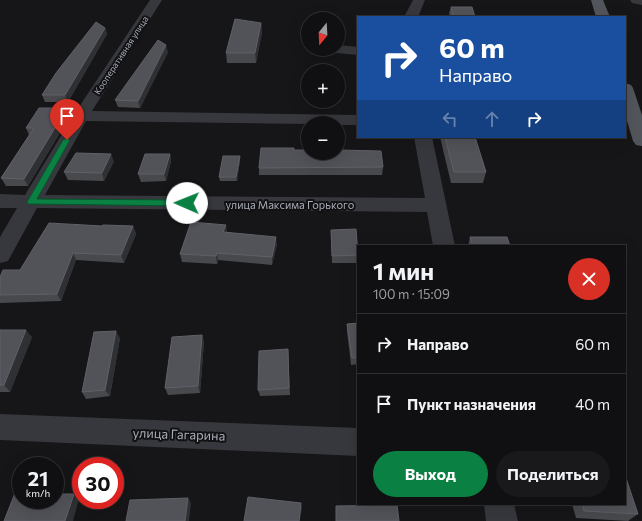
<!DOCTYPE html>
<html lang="ru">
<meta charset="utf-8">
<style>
:root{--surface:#101012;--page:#19191b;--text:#f1f3f6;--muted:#9c9d9f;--line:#303032;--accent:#0b8043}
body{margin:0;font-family:Commissioner,sans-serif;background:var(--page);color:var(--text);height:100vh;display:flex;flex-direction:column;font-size:15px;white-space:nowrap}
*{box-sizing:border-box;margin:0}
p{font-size:13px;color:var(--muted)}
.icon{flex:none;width:22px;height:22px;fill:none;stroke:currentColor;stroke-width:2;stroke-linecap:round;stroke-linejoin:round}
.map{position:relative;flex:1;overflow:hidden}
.side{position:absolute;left:357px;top:245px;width:269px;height:260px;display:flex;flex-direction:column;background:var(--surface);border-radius:0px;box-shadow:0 4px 16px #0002,0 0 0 1px var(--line)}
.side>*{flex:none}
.guide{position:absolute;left:357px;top:16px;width:269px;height:122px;border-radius:0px;box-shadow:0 4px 16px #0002,0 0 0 1px var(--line);background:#1a4fa0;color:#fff;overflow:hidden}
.needle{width:26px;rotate:198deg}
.tools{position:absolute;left:301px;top:12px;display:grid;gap:8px}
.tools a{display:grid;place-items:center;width:44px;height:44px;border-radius:50%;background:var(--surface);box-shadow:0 4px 16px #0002,0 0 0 1px var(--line);font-size:20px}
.speed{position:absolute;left:12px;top:457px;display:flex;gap:8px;font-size:20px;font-weight:700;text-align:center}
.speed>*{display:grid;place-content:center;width:52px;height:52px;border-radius:50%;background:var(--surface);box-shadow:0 4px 16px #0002,0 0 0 1px var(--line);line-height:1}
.speed small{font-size:10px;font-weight:400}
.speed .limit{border:6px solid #d22;background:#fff;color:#111}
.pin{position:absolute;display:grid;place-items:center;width:34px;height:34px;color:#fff;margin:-41px -17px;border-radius:50% 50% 50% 0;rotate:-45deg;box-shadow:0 0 4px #0007}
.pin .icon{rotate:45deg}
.me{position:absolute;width:44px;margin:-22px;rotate:271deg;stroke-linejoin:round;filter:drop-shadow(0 0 3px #0008)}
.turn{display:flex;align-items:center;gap:14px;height:84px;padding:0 16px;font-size:18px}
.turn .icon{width:52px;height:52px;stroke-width:2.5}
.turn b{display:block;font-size:28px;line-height:34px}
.lanes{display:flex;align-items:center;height:38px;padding:0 16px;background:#0003;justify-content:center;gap:20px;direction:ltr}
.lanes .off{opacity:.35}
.round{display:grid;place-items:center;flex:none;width:42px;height:42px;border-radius:21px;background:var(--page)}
.head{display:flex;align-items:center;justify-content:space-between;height:68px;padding:0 16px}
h1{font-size:24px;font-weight:700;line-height:30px}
.cta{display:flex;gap:8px;margin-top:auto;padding:8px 16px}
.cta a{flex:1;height:46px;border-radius:24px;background:var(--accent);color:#fff;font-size:16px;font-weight:700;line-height:46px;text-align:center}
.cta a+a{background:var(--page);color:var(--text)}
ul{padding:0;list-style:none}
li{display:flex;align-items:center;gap:12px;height:60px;padding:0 16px;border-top:1px solid var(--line)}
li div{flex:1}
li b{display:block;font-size:15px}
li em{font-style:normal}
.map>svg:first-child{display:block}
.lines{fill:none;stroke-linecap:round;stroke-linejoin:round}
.minor{fill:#37383d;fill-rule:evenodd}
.major{fill:#53555c;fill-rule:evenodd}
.wall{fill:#47494d}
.shaded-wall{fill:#2f3033}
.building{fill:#525359;stroke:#5f6168}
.route{fill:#0b8043;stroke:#07532c}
.labels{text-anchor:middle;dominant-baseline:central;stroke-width:4;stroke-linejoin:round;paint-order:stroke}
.far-street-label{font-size:9px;fill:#a8adb8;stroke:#111113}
.street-label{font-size:11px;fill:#a8adb8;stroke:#111113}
.near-street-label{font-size:13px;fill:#a8adb8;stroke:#111113}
</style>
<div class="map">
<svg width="642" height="521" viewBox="0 0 642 521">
<rect width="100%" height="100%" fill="#161618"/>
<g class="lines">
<g class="minor">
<polygon points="150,0 162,0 92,111 358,115 358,125 338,125 338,123 308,123 308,124 86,121 45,195 425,198 414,137 432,137 455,246 433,246 427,212 37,208 8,261 0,263 0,237 17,208 0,208 0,194 25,195 73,116"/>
<polygon points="413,0 425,0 418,17 404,17"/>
<polygon points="630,0 642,0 642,5 632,3"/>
<polygon points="338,45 358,47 358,55 325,52 323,49 338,49"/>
<polygon points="0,414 358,428 358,456 0,440"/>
<polygon points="484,504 514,504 518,521 486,521"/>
</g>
<g class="major">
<polygon points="591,0 603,0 610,17 596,17"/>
<polygon points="625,83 631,85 633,88 642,115 642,146 636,145 633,141 625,114"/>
</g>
</g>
<g class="wall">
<polygon points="451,7 475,17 450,17 449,13"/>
<polygon points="261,23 262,32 256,63 227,63 226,53"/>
<polygon points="105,28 107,34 68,102 45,102 42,95"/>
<polygon points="168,52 140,108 118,107 115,100"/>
<polygon points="67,108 70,116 28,186 6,186 1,178 29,135 26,128"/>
<polygon points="440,137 475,137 486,172 483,183 451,183"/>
<polygon points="294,150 383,167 382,175 259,175 259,168"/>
<polygon points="170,154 171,161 166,181 141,182 138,174"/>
<polygon points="240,156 240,160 237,181 220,181 219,177"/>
<polygon points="114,161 104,181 68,180 64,172"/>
<polygon points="102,226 133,226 136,234 124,263 76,260 61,301 0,303 0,277 20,270"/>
<polygon points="331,230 358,254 358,263 332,263"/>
<polygon points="227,232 227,233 277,244 272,265 218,260 217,264 182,262 180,254"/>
<polygon points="470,237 510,246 468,246"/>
<polygon points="358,323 358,364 351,365 347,331 347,324"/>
<polygon points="0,330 32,337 10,392 0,392"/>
<polygon points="202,335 204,342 200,393 168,395 165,388"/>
<polygon points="120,338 110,396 86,399 82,392"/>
<polygon points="288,349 290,395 260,396 258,390"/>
<polygon points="572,504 625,504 638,514 628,521 576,518"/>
</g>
<g class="shaded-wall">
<polygon points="261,23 262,32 256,63 255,53"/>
<polygon points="105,28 107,34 68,102 65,95"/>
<polygon points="166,45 168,52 140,108 138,101"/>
<polygon points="67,108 70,116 28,186 24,179"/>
<polygon points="111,154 114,161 104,181 102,173"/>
<polygon points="170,154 171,161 166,181 164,174"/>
<polygon points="240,156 240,160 237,181 236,177"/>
<polygon points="226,225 227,232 225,240 223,232"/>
<polygon points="133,226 136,234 124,263 121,255"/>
<polygon points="276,237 277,244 272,265 272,257"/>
<polygon points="73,253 76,260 61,301 57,294"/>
<polygon points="217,253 218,260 217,264 216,256"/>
<polygon points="26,330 32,337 10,392 4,385"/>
<polygon points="116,331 120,338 110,396 105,390"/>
<polygon points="202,335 204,342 200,393 198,386"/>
<polygon points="74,494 79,499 73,521 65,521"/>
<polygon points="188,498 191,503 189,521 185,521"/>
<polygon points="301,503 302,508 300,521 299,521"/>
</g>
<g class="building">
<polygon points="451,7 472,7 475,17 453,17"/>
<polygon points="235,19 261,23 255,53 226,53"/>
<polygon points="96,22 105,28 65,95 42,95 56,73"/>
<polygon points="158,40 166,45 138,101 115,100"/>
<polygon points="39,108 67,108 24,179 1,178 34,128 26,128"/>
<polygon points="445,137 475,137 486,172 454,172"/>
<polygon points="261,148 294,148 294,150 308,150 308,153 338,153 338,150 381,151 383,167 259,168"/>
<polygon points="76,153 111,154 102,173 64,172"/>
<polygon points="145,154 170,154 164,174 138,174"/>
<polygon points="223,156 240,156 236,177 219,177"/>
<polygon points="191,222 226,225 223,232 276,237 272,257 217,253 216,256 180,254"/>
<polygon points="49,223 102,226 103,225 133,226 121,255 73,253 57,294 0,295 0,277 3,270 20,270"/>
<polygon points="356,229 358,255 332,256 331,230"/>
<polygon points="470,237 507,237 510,246 473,246"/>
<polygon points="358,323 358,357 352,358 347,324"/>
<polygon points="0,330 26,330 4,385 0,385"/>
<polygon points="116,331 105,390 82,392 94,332"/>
<polygon points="202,335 198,386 165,388 172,337"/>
<polygon points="288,349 289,388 258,390 259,351"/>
<polygon points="625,475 638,514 584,511 582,504 625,504"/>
<polygon points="15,493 21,493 21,500 55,500 55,494 74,494 65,521 4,521"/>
<polygon points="248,497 301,503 299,521 244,521"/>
<polygon points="188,498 185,521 126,521 130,500"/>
<polygon points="397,505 399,521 336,521 336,506"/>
</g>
<polygon class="route" points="67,138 70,140 37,199 187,200 191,203 187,206 28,204 27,202 63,140"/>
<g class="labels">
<g class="far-street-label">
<text transform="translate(121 55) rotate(-57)">Кооперативная улица</text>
</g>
<g class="street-label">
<text x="290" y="204">улица Максима Горького</text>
</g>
<g class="near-street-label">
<text transform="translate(179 434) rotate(2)">улица Гагарина</text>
</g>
</g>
</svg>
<div class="tools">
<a><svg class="needle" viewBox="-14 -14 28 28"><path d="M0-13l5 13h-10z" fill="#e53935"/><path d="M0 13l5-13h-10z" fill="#9c9d9f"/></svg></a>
<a>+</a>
<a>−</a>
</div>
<div class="speed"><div>21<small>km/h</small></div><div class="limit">30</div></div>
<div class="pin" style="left:67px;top:140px;background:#d93025"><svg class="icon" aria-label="arrive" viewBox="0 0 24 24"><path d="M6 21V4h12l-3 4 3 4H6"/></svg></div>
<svg class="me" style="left:187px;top:203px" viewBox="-20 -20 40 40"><circle r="19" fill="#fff"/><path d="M0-13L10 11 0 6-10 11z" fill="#0b8043"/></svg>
<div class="guide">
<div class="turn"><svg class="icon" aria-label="right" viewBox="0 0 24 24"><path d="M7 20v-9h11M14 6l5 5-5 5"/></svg><div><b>60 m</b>Направо</div></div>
<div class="lanes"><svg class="icon off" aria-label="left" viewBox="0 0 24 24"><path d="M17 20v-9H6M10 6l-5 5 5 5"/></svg><svg class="icon off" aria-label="ahead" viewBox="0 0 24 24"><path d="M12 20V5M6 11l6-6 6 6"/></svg><svg class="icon" aria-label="right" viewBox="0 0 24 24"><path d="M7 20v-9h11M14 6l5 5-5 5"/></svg></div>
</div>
<section class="side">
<div class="head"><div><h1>1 мин</h1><p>100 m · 15:09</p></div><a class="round" style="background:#d93025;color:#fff"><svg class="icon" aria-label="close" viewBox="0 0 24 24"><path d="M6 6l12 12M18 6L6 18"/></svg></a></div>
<ul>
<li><svg class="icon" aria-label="right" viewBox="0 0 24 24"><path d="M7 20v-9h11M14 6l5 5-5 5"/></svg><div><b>Направо</b></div><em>60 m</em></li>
<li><svg class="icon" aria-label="arrive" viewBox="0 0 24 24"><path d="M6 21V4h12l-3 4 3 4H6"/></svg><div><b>Пункт назначения</b></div><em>40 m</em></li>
</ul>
<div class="cta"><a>Выход</a><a>Поделиться</a></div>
</section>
</div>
